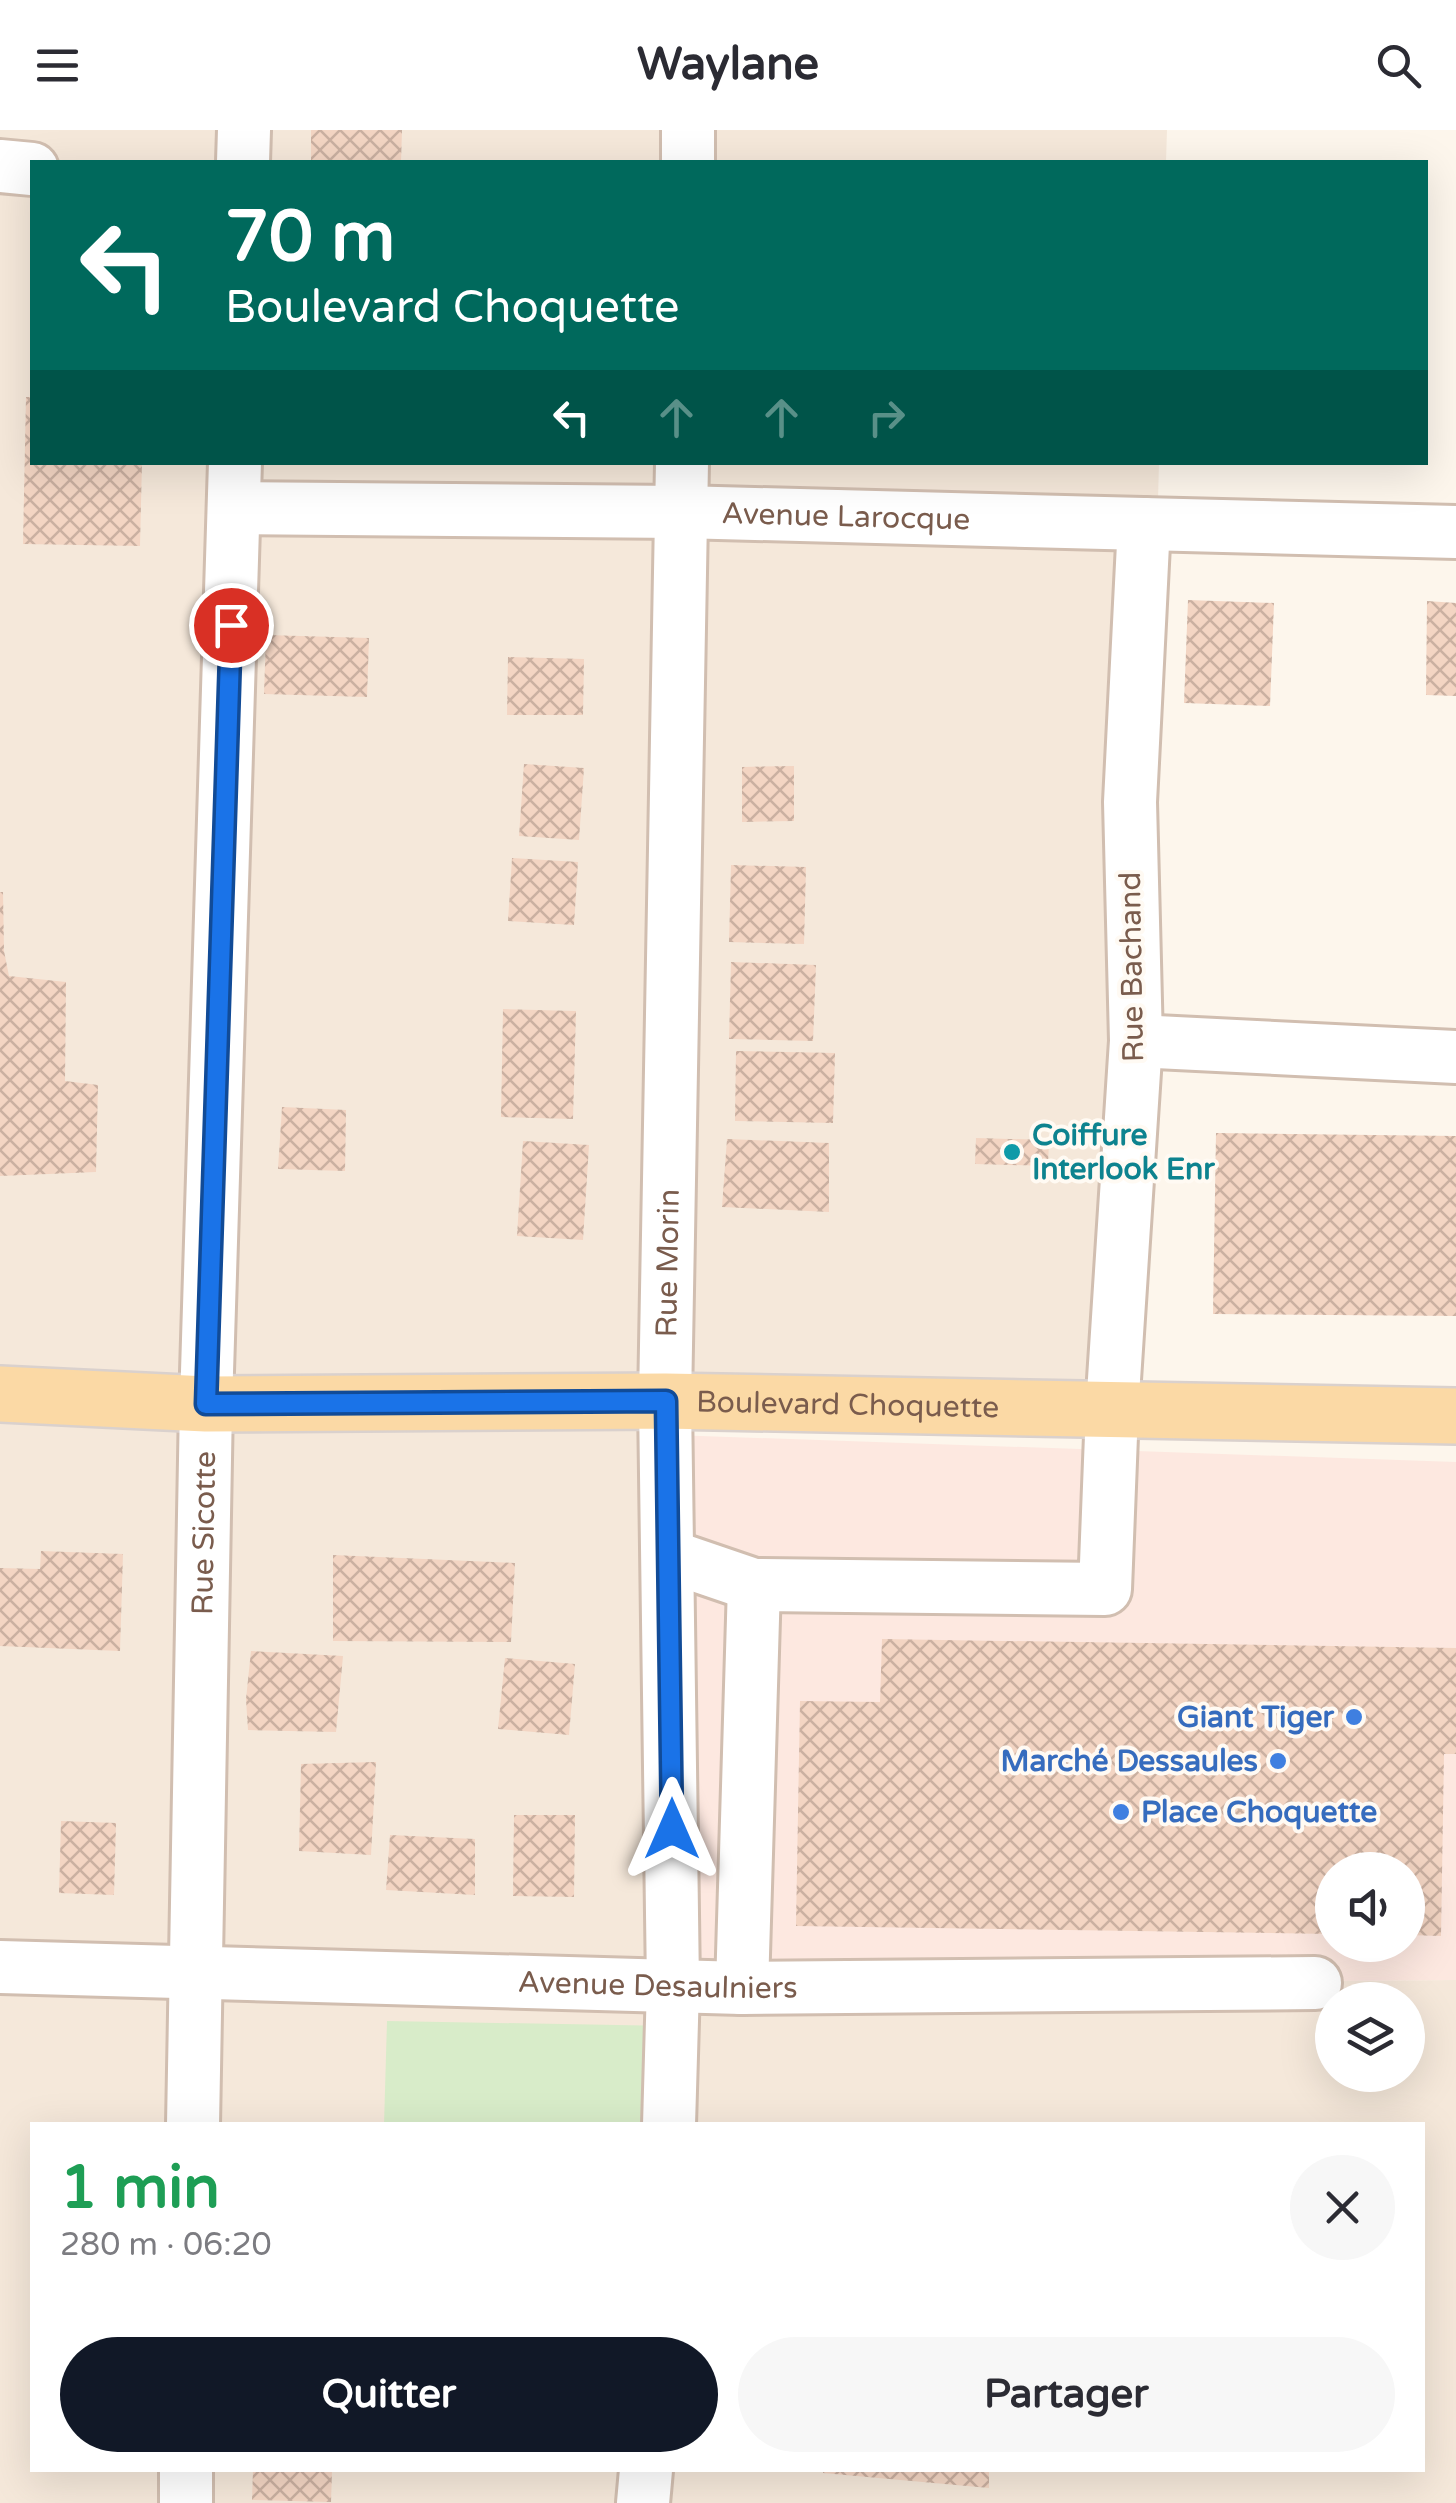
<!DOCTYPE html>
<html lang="fr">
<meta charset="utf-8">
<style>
:root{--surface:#fff;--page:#f7f7f7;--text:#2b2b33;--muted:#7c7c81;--accent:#111827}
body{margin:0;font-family:"Varela Round",sans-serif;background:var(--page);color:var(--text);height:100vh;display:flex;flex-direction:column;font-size:38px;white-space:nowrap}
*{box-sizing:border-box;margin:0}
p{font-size:32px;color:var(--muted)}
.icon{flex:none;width:55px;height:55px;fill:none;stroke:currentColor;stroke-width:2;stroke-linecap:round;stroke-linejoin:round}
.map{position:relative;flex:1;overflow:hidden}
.drawer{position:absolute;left:30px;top:1992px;width:1395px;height:350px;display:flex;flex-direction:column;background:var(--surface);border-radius:0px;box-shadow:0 10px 40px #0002}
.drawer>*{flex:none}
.hud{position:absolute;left:30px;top:30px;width:1398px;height:305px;border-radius:0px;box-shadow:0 10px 40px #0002;background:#00695c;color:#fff;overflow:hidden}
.tools{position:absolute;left:1315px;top:1722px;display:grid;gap:20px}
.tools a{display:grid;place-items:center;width:110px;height:110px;border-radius:50%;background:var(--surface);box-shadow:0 10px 40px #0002;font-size:50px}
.pin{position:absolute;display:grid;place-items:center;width:85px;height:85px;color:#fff;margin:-42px;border:5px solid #fff;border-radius:50%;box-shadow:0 2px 10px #0007}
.me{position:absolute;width:110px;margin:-55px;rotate:0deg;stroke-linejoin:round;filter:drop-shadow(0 0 8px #0008)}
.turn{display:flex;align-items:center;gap:35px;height:210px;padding:0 30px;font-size:45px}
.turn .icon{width:130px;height:130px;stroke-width:2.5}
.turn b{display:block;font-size:70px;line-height:85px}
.lanes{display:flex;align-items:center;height:95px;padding:0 30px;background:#0003;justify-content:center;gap:50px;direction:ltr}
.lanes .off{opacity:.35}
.round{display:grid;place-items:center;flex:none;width:105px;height:105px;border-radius:52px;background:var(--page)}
.summary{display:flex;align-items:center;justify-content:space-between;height:170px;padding:0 30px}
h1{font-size:60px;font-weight:700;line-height:75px;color:#1e9e55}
.primary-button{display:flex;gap:20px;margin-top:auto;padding:20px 30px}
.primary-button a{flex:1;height:115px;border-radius:60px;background:var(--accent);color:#fff;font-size:40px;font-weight:700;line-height:115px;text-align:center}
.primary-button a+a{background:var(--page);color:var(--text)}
header{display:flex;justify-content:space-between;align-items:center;height:130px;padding:0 30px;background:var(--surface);font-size:45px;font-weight:700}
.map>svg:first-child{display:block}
.residential{fill:#f5e8da;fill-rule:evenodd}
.commercial{fill:#fde8e0;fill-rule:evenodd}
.green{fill:#d8ecc9}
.building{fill:url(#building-cross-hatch)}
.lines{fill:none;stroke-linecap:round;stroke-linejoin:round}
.minor-casing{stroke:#d1beb0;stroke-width:58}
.major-casing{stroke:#dad1cd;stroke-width:60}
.minor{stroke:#fff;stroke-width:52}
.major{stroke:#fbd9a5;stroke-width:55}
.route-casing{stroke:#114b97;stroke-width:25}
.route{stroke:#1a73e8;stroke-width:18}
.culture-dot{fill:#0f9aa8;stroke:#fffaf3;stroke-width:4}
.shop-dot{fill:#3f7fe0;stroke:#fffaf3;stroke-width:4}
.labels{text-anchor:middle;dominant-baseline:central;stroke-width:8;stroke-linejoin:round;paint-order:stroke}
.street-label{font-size:30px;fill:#7a5c4d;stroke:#fffaf3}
.culture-label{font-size:30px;font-weight:bold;fill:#0d838f;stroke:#fffaf3;text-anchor:start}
.shop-label{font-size:30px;font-weight:bold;fill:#366cbe;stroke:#fffaf3;text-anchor:end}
</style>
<header><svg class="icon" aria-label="menu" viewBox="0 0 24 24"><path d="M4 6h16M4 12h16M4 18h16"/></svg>Waylane<svg class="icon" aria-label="search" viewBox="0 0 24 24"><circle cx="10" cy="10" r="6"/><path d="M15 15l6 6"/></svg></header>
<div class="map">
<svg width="1456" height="2373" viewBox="0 0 1456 2373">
<defs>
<pattern id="building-cross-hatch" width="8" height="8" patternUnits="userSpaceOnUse" patternTransform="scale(2.5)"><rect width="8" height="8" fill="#f3d5c3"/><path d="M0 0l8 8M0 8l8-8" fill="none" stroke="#cab0a1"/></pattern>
</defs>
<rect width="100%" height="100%" fill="#fdf6ec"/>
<path class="residential" d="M0 0H1167L1166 32H32V332L1159 333 1133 1278 672 1267 673 1856 1456 1850V2373H0ZM1332 1870H1408V1945H1332ZM32 1995H1422V2340H32Z"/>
<path class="commercial" d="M672 1305 1456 1332V1850L673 1856ZM1332 1740H1408V1815H1332Z"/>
<polygon class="green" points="387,1891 672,1896 669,1995 384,1995"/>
<g class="building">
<polygon points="311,0 402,0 401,32 311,32"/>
<polygon points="26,267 32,267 32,332 142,332 140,416 23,414"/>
<polygon points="1188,470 1274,473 1270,576 1184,573"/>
<polygon points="1427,471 1456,473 1456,566 1426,565"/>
<polygon points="266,505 369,508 367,567 264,564"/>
<polygon points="508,527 584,529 583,585 507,585"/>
<polygon points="524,634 584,638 579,710 519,706"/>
<polygon points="794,636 794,691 742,692 742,637"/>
<polygon points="512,728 578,732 574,795 508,791"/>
<polygon points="731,735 806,737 804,814 729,812"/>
<polygon points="0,762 3,762 4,821 9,846 66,852 65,951 98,955 96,1042 0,1046"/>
<polygon points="731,832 816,835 813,911 729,909"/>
<polygon points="503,879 576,881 573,989 501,987"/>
<polygon points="736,921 835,923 833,993 735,991"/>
<polygon points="282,977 346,980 345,1041 278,1039"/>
<polygon points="1216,1003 1456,1006 1456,1186 1213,1184"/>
<polygon points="976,1008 1049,1010 1048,1036 975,1034"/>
<polygon points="727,1009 829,1013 829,1082 722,1077"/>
<polygon points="523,1011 589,1015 583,1110 517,1106"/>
<polygon points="41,1421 123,1424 120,1521 0,1516 0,1438 40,1439"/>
<polygon points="333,1425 515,1433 511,1512 333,1511"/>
<polygon points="882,1509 1456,1518 1456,1624 1444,1624 1441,1806 1408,1805 1408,1740 1332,1740 1332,1804 796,1796 800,1571 880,1572"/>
<polygon points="251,1521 343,1526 336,1602 248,1600 246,1569"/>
<polygon points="505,1528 575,1534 569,1605 498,1599"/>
<polygon points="376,1632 371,1725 299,1721 301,1634"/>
<polygon points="514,1685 575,1685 574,1767 513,1766"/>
<polygon points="61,1691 116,1693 114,1765 59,1763"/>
<polygon points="390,1705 475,1709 475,1765 386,1760"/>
<polygon points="253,2340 332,2340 331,2372 252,2370"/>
<polygon points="823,2340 989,2340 989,2358 823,2343"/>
</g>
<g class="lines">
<g class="minor-casing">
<g id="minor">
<polyline points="243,32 244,0"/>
<polyline points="688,32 688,0"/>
<polyline points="0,36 32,39"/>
<path id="s1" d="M234 378 681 382 1456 402"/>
<polyline points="1136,911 1456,927"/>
<polyline points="669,1426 754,1455"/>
<path id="s2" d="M0 1837 742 1858 1315 1853"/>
<polyline points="742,1858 754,1455 1105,1459 1112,1280 1136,911 1130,672 1144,394"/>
<path id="s3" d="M193 1995 206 1274 235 332"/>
<path id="s4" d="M669 1995 673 1856 665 1271 682 332"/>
<polyline points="186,2373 186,2340"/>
<polyline points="643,2373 646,2340"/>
</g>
</g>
<g class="major-casing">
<g id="major">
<path id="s5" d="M0 1264 206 1274 665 1271 1456 1286"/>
</g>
</g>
<use href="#minor" class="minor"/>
<use href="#major" class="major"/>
</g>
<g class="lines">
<g class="route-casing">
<polyline id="route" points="231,495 206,1274 666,1271 672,1699"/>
</g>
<use href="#route" class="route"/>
</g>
<circle class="culture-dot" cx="1012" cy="1022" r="10"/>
<g class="shop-dot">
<circle cx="1354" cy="1587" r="10"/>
<circle cx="1278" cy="1631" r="10"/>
<circle cx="1121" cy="1682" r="10"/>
</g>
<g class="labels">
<g class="street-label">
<text stroke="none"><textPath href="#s1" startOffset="612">Avenue Larocque</textPath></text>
<text transform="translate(1132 837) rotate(-91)">Rue Bachand</text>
<text stroke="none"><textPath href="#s4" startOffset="862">Rue Morin</textPath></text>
<text stroke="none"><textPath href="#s5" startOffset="848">Boulevard Choquette</textPath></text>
<text stroke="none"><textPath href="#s3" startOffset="592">Rue Sicotte</textPath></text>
<text stroke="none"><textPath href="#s2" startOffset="658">Avenue Desaulniers</textPath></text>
</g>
<g class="culture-label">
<text x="1032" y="1005">Coiffure<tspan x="1032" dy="34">Interlook Enr</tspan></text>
</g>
<g class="shop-label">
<text x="1334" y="1587">Giant Tiger</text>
<text x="1258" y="1631">Marché Dessaules</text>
<text x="1141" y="1682" text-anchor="start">Place Choquette</text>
</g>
</g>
</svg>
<div class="tools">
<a><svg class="icon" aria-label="sound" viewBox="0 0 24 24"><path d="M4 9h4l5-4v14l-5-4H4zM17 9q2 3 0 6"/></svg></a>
<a><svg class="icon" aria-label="layers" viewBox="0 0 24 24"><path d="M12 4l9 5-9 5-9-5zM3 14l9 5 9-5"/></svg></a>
</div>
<div class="pin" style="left:231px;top:495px;background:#d93025"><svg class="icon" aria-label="arrive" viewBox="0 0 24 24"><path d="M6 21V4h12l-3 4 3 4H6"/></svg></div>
<svg class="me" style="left:672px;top:1699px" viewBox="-20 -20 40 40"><path d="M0-17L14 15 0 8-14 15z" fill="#1a73e8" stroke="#fff" stroke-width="4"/></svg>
<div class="hud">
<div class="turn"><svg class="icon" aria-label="left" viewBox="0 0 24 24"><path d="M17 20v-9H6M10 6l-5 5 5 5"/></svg><div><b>70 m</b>Boulevard Choquette</div></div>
<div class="lanes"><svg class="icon" aria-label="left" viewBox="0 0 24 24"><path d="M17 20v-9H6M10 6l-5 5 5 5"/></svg><svg class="icon off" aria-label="ahead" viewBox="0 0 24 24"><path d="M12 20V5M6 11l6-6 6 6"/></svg><svg class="icon off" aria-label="ahead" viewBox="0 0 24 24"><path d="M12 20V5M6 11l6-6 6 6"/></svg><svg class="icon off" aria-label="right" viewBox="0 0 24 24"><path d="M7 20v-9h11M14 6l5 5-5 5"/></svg></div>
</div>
<section class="drawer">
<div class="summary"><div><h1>1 min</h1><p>280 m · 06:20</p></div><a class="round"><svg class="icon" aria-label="close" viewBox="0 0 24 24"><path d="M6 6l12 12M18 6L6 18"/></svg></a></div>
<div class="primary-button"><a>Quitter</a><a>Partager</a></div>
</section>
</div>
